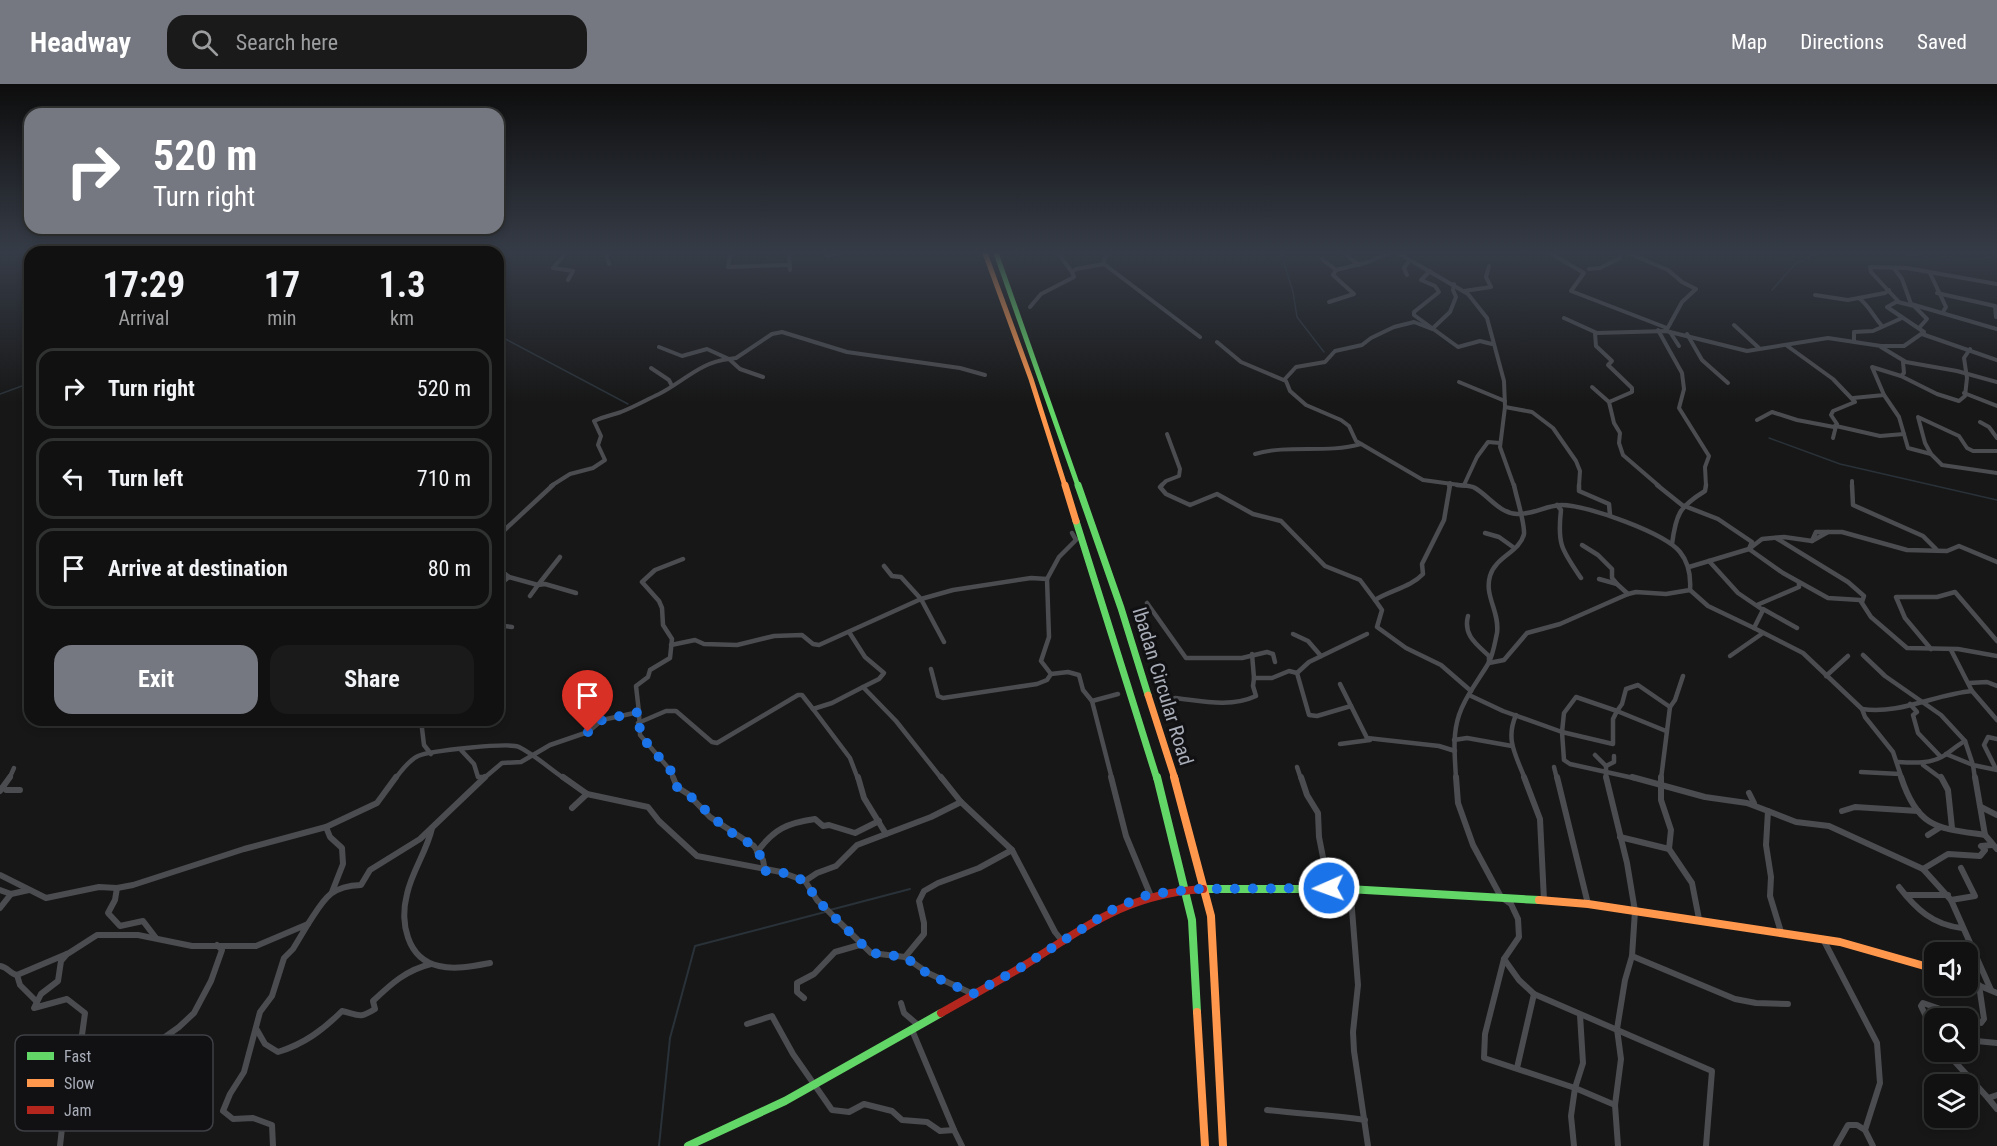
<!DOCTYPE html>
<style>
:root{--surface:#111;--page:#1a1a1a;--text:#f1f3f6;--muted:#9c9d9f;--line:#303131;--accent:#757880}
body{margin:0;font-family:"Roboto Condensed",sans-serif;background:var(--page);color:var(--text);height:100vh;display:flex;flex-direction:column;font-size:22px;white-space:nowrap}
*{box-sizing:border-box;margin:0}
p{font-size:20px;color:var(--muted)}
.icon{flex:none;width:33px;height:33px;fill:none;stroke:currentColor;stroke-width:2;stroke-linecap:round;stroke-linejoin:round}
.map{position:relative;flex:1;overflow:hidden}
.side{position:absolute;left:24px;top:162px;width:480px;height:480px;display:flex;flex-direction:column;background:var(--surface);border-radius:18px;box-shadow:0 3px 9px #0003,0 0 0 2px var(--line)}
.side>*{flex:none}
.guide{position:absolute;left:24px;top:24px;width:480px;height:126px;border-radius:18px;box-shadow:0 3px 9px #0003,0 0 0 2px var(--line);background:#757880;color:#fff;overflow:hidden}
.controls{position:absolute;left:1924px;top:858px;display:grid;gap:12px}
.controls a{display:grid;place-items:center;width:54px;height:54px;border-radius:12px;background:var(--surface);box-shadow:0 3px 9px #0003,0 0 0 2px var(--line);font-size:30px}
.pin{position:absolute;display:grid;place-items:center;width:51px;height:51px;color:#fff;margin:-62px -26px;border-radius:50% 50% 50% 0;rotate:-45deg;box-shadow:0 0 6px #0007}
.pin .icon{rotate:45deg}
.me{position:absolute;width:66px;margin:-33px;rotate:268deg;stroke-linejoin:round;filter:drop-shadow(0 0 4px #0008)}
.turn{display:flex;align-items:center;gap:21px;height:126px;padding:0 30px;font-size:27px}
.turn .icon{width:78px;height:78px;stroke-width:2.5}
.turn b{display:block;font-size:42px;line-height:51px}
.eta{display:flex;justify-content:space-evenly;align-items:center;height:102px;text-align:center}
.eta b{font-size:36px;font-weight:700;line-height:42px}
.action{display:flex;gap:12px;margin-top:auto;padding:12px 30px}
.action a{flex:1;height:69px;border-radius:18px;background:var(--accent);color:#fff;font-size:24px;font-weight:700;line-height:69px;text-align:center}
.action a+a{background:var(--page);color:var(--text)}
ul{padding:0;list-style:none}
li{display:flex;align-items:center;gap:18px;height:81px;margin:0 12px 9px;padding:0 18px;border:3px solid var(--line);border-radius:18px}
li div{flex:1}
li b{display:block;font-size:22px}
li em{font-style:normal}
header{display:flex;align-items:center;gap:36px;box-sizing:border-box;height:84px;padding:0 30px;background:var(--accent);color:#fff}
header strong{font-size:28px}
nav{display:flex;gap:33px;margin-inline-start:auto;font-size:21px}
.search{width:420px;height:54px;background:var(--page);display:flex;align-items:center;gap:15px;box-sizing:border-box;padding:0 21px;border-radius:18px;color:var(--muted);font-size:22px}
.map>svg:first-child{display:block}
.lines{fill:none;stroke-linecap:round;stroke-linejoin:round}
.stream-far1{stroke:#2a3239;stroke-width:1.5}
.stream{stroke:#2a3239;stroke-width:2}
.street-far2{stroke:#4b4c50;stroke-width:4}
.street-far1{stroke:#4b4c50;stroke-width:4.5}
.street{stroke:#4b4c50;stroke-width:6}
.fast-far2{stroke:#63d668;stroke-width:5}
.fast-far1{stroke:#63d668;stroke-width:7}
.fast{stroke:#63d668;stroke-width:8}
.slow-far2{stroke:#ff974d;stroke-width:5}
.slow-far1{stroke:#ff974d;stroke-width:7}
.slow{stroke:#ff974d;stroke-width:8}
.jam{stroke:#b3261e;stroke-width:8}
.route{stroke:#1a73e8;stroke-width:10;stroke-dasharray:0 18}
.labels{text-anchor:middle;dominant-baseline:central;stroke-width:6;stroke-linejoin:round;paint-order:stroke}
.street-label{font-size:20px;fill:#a8adb8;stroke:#111113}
.key{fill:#111113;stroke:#3e4045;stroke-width:1.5}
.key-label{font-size:16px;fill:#a8adb8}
</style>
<header>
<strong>Headway</strong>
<div class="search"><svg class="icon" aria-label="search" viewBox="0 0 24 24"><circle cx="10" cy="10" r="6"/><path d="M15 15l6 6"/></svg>Search here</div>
<nav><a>Map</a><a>Directions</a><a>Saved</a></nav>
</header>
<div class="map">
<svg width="1997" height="1062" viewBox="0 0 1997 1062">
<rect width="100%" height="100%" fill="#171717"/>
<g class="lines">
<g class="stream-far1">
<polyline points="1281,169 1293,208 1297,233 1324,268"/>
<polyline points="1898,169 1941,176 1997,173"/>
<polyline points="1772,206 1796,179 1821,169"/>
<polyline points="498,251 628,320"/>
<polyline points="0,310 30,299"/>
<polyline points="1769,354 1840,380 1997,416"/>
</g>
<g class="stream">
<polyline points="830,826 910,805"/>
<polyline points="659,1062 670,954 695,862 825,828"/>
</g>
<g class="street-far2">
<polyline points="566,169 553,184 573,187 568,196"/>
<polyline points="609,169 607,173 609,180"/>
<polyline points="789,169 790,186"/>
<polyline points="827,169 827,172 839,169"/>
<polyline points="1058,169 1072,188"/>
<polyline points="1109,169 1104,175 1104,180 1200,253"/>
<polyline points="1344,169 1359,181"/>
<polyline points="1398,169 1468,210 1487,234 1504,297 1505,323 1500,363 1514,402"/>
<polyline points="1550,169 1584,189 1571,207 1667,244"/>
<polyline points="1628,169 1668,186 1682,198 1696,205 1682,218 1666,247"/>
<polyline points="733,171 730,171 728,183 788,181"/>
<polyline points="1322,175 1336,186 1368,178 1390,169"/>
<polyline points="1894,184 1902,195 1911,220 1997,245"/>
<polyline points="1589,185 1600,184 1620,174 1621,169"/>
<polyline points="1430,187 1421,196 1435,202 1439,208 1414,228 1414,231 1458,263 1480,257 1492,260"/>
<polyline points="1930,189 1946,223 1943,228"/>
<polyline points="1407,191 1404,184 1409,177"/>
<polyline points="1464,207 1491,203 1486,193 1489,182"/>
<polyline points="1937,209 1995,222"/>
<polyline points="1815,211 1848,216 1885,209 1889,206"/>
<path d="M1859 214C1871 224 1872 231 1882 242"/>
<polyline points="1329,218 1354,210 1333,191 1336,186"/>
<polyline points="1898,218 1914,222 1927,235 1919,244"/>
<polyline points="1995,222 1996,233"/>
<polyline points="1030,223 1041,210 1074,193 1072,188 1076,185 1104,180"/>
<polyline points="1564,234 1597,249 1666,247 1747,267 1828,254 1881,262 1904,262 1924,248 1887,223 1898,217 1871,188 1870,183 1907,184 1997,200"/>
<polyline points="1734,241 1759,264"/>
<polyline points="1658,246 1682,289 1684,305 1679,324 1709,372 1705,383 1706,402"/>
<polyline points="1670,248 1679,262"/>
<polyline points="1595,249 1596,262 1612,277 1608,281 1632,304 1632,308 1609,318 1614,339 1620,349 1619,359 1623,371 1659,402"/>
<polyline points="1687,250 1702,276 1728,299"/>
<polyline points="1922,250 1997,276"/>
<polyline points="1854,257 1854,248 1873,247 1902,234"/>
<polyline points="1217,258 1241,278 1286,297 1290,307 1306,321 1341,336 1349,342 1356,357 1423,396 1467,402"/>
<polyline points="659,263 682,272 707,265 729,275 736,274 772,250 782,248 847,268 960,284 985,291"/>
<polyline points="1881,263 1906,278 1957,287 1997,298"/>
<polyline points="651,284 669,296 672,302"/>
<polyline points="1901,292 1937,310 1959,317 1965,312 1967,294 1964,274 1970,265"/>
<polyline points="1284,296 1296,283 1325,278 1335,267 1362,261 1371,254 1394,243 1414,238 1432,245 1450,228 1456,213 1453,206 1454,200"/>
<polyline points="1459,298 1505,317"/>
<polyline points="1592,303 1609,318"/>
<polyline points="1964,309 1997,322"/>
<polyline points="1884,311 1899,333 1908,364 1931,370 1942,381 1997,389"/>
<polyline points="1853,314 1884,311 1872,283 1901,292 1904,289 1903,278"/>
<polyline points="1505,323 1532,328 1553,344 1576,377 1580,387 1579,402"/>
<polyline points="1757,336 1772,328 1797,336 1834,343 1837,340 1831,331 1833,327 1855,318 1833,295 1786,261"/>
<polyline points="1980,338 1989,343 1997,354"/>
<polyline points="1833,354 1836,342 1880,352 1904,350"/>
<path d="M1255 370C1289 360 1326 370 1361 360"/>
<polyline points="1931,370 1925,359 1918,333 1959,352 1967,364 1973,367 1997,367"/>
<polyline points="1852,397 1852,402"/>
<polyline points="1464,401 1477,373 1488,358 1500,359"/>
<path d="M551 402 570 390 593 384 605 376 598 361 601 352 594 337C603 333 612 331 621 328 634 323 646 316 659 310 683 298 700 278 729 275L740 285 763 293"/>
<polyline points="1161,402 1166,397 1179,392 1180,385 1167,350"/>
<polyline points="1449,402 1450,399"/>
</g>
<g class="street-far1">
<polyline points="1162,401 1160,403 1166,410 1190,421 1217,410 1253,430 1281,437 1325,482 1360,496 1375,516"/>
<path d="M1450 401 1444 436 1422 480 1423 490C1411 503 1391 506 1375 516L1382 526 1377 543 1406 564 1441 581 1471 607"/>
<path d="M1457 401C1462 402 1470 401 1475 404 1489 412 1499 429 1517 430 1532 431 1547 421 1562 421 1587 421 1665 449 1680 468 1689 479 1691 492 1690 506L1666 510 1636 508 1628 510 1560 540 1527 549 1504 576 1489 579V572C1476 560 1463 551 1468 532"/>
<polyline points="1579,401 1579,407 1609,420 1610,431"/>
<polyline points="1657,401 1682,421 1718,435 1752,458 1749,465 1783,489 1828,514 1860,516 1871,533 1907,564 1958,565 1997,572"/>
<polyline points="1852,401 1853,421 1923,452 1936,465"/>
<path d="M1557 421 1561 426C1557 461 1562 466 1581 494"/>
<polyline points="1485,449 1499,453 1513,463"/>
<polyline points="498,452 553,401"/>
<polyline points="1776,454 1848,498 1864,512 1862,518"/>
<polyline points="1812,457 1828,448"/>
<path d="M1672 460C1676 430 1679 423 1705 407L1706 401"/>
<polyline points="1582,461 1598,471 1612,485 1612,494 1617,500"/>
<polyline points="560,473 538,501 545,500 576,509"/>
<polyline points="1709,477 1738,509 1763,526 1754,544 1803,569 1862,625 1865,633 1893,668 1902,695"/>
<polyline points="884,482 892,492 901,493 921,515 953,506 1031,494 1047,495 1049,553 1041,577 1051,590"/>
<polyline points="1689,483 1749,465 1762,455 1784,453 1812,457 1816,448 1842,448 1907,466 1947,467 1959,462 1997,478"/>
<polyline points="498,484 509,493 538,501 530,512"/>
<polyline points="1047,495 1059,473 1076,456 1072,449"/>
<polyline points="1599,495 1617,500 1628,510"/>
<polyline points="498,502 509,493"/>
<polyline points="1690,506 1708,522 1754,544"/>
<polyline points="1147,519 1186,574 1242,574 1267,568 1273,570 1275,578"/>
<polyline points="1757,521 1799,503 1799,499"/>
<polyline points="1763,525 1797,544"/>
<polyline points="498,541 512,543"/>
<polyline points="849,548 865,573 884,589 879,595 863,603"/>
<polyline points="1293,550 1308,557 1321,572"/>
<polyline points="671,561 695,556 704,560 737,561 774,552 802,551 813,560 819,561 921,515 944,558"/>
<polyline points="1931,565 1905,534 1896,513 1937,513 1955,508 1997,557"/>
<polyline points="1252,570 1254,594"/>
<path d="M1863 571 1885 592 1941 631 1965 657C1957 661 1953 666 1945 671 1932 680 1914 679 1898 678"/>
<polyline points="1730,572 1763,549"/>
<polyline points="931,585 938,612 943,614 1037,600 1047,596 1051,590 1068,588 1079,591 1083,606 1092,617 1118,610"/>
<polyline points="1297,589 1309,578 1367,550"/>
<polyline points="1826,592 1848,572"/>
<polyline points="1969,599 1987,598 1997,602"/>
<polyline points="1340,600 1367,654 1439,662 1455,667"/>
<polyline points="1972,607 1997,636"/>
<polyline points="1469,611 1503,627 1562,648 1564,629 1576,613 1617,627 1622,620 1626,605 1638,601 1670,623"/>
<path d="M1175 614C1202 617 1230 624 1256 612L1253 602 1254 594H1272L1289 587 1297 589 1309 631 1317 632 1351 622"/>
<polyline points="1092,617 1112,695"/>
<polyline points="1910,620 1917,628 1913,631 1918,649 1940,672"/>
<path d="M1862 625C1899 631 1936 610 1972 607L1951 566"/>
<polyline points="639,628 640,651 671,687 674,695"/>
<path d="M1516 631C1505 656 1516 671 1525 695"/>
<polyline points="421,636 424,661 431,670"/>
<polyline points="638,639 666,627 676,627 712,658 717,659 798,611 802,611 813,625"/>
<polyline points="1454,656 1467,654 1512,662"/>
<polyline points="1965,657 1973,681 1997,686"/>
<polyline points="1340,660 1370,656"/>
<polyline points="461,666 474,680 478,693 485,693"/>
<polyline points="1946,670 1973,681 1975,695"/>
<polyline points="1595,671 1606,682 1606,695"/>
<polyline points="1923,681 1942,695"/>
<polyline points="1606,682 1614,678 1614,672"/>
<polyline points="1297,683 1301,695"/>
<polyline points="1554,683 1557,695"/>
<polyline points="1996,685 1984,661 1988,653 1997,655"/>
<polyline points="1861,688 1900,690"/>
<polyline points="9,695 14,684"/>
<path d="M395 695C401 687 409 676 418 672 429 667 509 658 519 663 535 671 550 685 565 695"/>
<polyline points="483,695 502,679 521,678 550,661 588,648 602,636 639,628 636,602 648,593 650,586 670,574 672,555 663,541 662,524 659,517 642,498 655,486 683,475"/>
<polyline points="858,695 850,674 813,625 832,619 863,603 896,637 942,695"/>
<path d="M1456 695C1455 673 1452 652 1459 631 1465 612 1478 597 1488 580 1493 572 1495 558 1497 549 1500 528 1484 512 1490 492 1495 473 1520 468 1524 450 1525 439 1516 412 1514 401"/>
<polyline points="1638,695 1570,680 1564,676 1562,648 1613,660 1613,635 1617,627 1666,647"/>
<polyline points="1661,695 1670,623 1675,616 1683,592"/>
</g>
<g class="street">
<polyline points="563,693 587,710 648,723 659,737 697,772 781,788 805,797 817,816 871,869 905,873 928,889 973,910"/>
<polyline points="673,693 677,703 688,710 710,733 754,762 763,776 765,787"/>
<polyline points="858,693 864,714 886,750"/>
<polyline points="941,693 961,718 1012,766 1055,848 1063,858"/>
<polyline points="1111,693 1126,752 1150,810"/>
<polyline points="1301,693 1307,711 1318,729 1319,753 1329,804"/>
<polyline points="1456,693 1458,719 1473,761 1501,813 1511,820 1518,835 1519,853 1504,875 1519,896 1534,910 1712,987 1706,1062"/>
<polyline points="1524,693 1540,735 1544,816"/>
<polyline points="1557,693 1588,820"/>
<polyline points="1606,693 1627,779 1635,827 1632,872 1625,896 1617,945 1621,975 1615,1021 1618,1062"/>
<polyline points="1632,693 1705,713 1747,719 1768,727"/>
<path d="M1901 693C1918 745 1938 744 1985 751"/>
<polyline points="1941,693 1948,706 1952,744"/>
<polyline points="1975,693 1985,751 1997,765"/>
<polyline points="3,703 6,706 20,706"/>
<polyline points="0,707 10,693"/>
<polyline points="1749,709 1754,719"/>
<polyline points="1981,723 1997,731"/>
<polyline points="572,724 587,710"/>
<polyline points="1842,727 1855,723 1918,727"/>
<polyline points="326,743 330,753 342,764 343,780 332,808"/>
<path d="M432 744C427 767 412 787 407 810 400 837 406 875 439 882 455 886 474 882 490 879"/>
<polyline points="1928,751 1939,744"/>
<polyline points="1620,753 1669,765 1671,746 1661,716 1661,693"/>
<polyline points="1669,765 1692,799 1699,835"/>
<path d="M757 768C774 745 787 739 815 735L823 742 829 741 855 749 879 737"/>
<polyline points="1923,785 1948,770 1980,772 1985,766 1981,762 1992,761"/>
<polyline points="0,791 46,814 99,803 117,804 133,801 244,765 326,743 377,719 396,693"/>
<polyline points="805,797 817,789 836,782 857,761 931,733 961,718"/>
<path d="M1899 803C1916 825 1933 841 1962 844"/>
<polyline points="117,804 115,816 108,829 120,842 143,837 156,854"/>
<polyline points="0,806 11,810 29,806"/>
<polyline points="1348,806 1351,813 1358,901 1353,948 1354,967 1368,1062"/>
<polyline points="1906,811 1948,811"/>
<polyline points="1951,816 1975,812 1961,784"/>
<polyline points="0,824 11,810"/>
<path d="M308 840C324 816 329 802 361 801L370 786 420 755 485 693"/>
<polyline points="1781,848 1770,812 1771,793 1766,761 1768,727 1796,738 1829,742 1923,785 1951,816 1991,906"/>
<polyline points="1823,855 1877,959 1880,999 1865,1046 1873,1062"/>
<polyline points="1632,872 1735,915 1756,919 1788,920"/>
<polyline points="905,873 924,850 924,839 919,817 924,807 938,799 979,784 1012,766"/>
<polyline points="1504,875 1485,950 1484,974 1575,1004 1615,1021"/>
<path d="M0 882C8 883 10 890 17 891L69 869 97 851H138L192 862H256L308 840 293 865 284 874 272 912 260 928 244 988 230 1010 223 1027 233 1035 253 1034 272 1041 273 1062"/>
<polyline points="17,891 20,901 37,918"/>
<polyline points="1968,897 1997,909"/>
<polyline points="804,914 797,908 797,899 814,890 835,868 863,860"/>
<polyline points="901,919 904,929 918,941"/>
<polyline points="1968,935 1981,939 1984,935 1979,901"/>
<polyline points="747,940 772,932 793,970 832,1026 849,1028 864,1020 892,1027 902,1036 927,1038 940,1047 954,1046 962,1062"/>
<path d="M257 946 265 960 278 968C304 960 323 946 342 927 359 931 359 935 375 925L373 917C391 900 406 886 431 880"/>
<polyline points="912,946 954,1046"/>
<polyline points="1935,951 1921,922 1923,919 1966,934"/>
<polyline points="1968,959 1976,957 1997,959"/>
<polyline points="1946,968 1988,1014 1997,1011"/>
<polyline points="1517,984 1534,910"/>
<polyline points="1988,1014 1997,1025"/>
<path d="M1267 1026C1300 1030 1332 1031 1365 1036"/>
<polyline points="62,1044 62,1000 71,970 82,951 85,929 67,915 34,924 41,910 58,897 61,877 67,870"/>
<polyline points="60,1062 62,1044 107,991 122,978 141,970 179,943 194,929 211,897 222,866 217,861"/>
<polyline points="1574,1062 1571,1032 1575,1004 1583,979 1580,931"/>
<polyline points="1836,1062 1848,1041 1857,1041 1865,1046"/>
</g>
<polyline class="fast-far2" points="996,169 1078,402"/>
<g class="fast-far1">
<polyline points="1078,401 1121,524 1148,611"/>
<polyline points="1076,437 1157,695"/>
</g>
<g class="fast">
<polyline points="1157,693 1192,836 1197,928"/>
<polyline points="1203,805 1348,805 1539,816"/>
<polyline points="688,1062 785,1017 941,929"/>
</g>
<polyline class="slow-far2" points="985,169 1031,295 1065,402"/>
<g class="slow-far1">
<polyline points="1065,401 1076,437"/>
<polyline points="1148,611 1175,695"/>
</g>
<g class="slow">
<polyline points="1174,693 1211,832 1223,1062"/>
<polyline points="1539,816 1588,820 1840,858 1935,885"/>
<polyline points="1197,928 1205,1062"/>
</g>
<path class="jam" d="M941 929C969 913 997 898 1025 881 1087 842 1127 810 1203 805"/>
</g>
<linearGradient id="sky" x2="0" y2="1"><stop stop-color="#0d0d0d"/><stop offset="0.53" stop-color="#363c47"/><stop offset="1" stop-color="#363c47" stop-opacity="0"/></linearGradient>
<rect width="1997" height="318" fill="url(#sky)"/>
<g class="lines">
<polyline class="route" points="588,648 602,636 639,628 640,651 671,687 677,703 688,710 727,746 754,762 763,776 765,787 781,788 805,797 817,816 871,869 905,873 928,890 973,910 1020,884 1115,824 1150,810 1198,805 1329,804"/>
</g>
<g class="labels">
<g class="street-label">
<text transform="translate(1163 602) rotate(73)">Ibadan Circular Road</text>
</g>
</g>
<rect x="15" y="951" width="198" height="96" rx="9" class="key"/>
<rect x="27" y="968" width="27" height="8" fill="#63d668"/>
<rect x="27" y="995" width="27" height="8" fill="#ff974d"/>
<rect x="27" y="1022" width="27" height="8" fill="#b3261e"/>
<g class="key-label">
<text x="64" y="978">Fast</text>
<text x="64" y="1005">Slow</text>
<text x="64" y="1032">Jam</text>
</g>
</svg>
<div class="controls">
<a><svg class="icon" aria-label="sound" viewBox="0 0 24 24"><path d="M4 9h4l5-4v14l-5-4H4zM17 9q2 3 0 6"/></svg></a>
<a><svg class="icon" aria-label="search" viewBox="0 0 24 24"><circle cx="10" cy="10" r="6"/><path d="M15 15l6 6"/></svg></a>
<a><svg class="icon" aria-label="layers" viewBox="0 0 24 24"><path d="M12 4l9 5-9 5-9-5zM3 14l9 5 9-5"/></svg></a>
</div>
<div class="pin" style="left:588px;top:648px;background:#d93025"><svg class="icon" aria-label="arrive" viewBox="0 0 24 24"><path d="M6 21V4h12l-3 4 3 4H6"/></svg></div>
<svg class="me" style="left:1329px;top:804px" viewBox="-20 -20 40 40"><circle r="17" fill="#1a73e8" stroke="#fff" stroke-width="3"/><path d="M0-11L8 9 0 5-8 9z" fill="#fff"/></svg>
<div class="guide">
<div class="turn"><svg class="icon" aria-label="right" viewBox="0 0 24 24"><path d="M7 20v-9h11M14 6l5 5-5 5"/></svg><div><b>520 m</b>Turn right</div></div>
</div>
<section class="side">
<div class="eta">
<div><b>17:29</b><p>Arrival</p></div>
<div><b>17</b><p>min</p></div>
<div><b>1.3</b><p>km</p></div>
</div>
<ul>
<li><svg class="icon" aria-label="right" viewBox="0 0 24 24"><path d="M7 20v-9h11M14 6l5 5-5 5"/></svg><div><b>Turn right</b></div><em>520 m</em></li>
<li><svg class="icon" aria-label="left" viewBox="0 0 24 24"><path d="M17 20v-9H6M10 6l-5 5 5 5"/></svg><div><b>Turn left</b></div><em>710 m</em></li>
<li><svg class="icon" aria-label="arrive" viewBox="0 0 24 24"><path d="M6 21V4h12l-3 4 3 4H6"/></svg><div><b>Arrive at destination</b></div><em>80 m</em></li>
</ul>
<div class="action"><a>Exit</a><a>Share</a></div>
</section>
</div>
